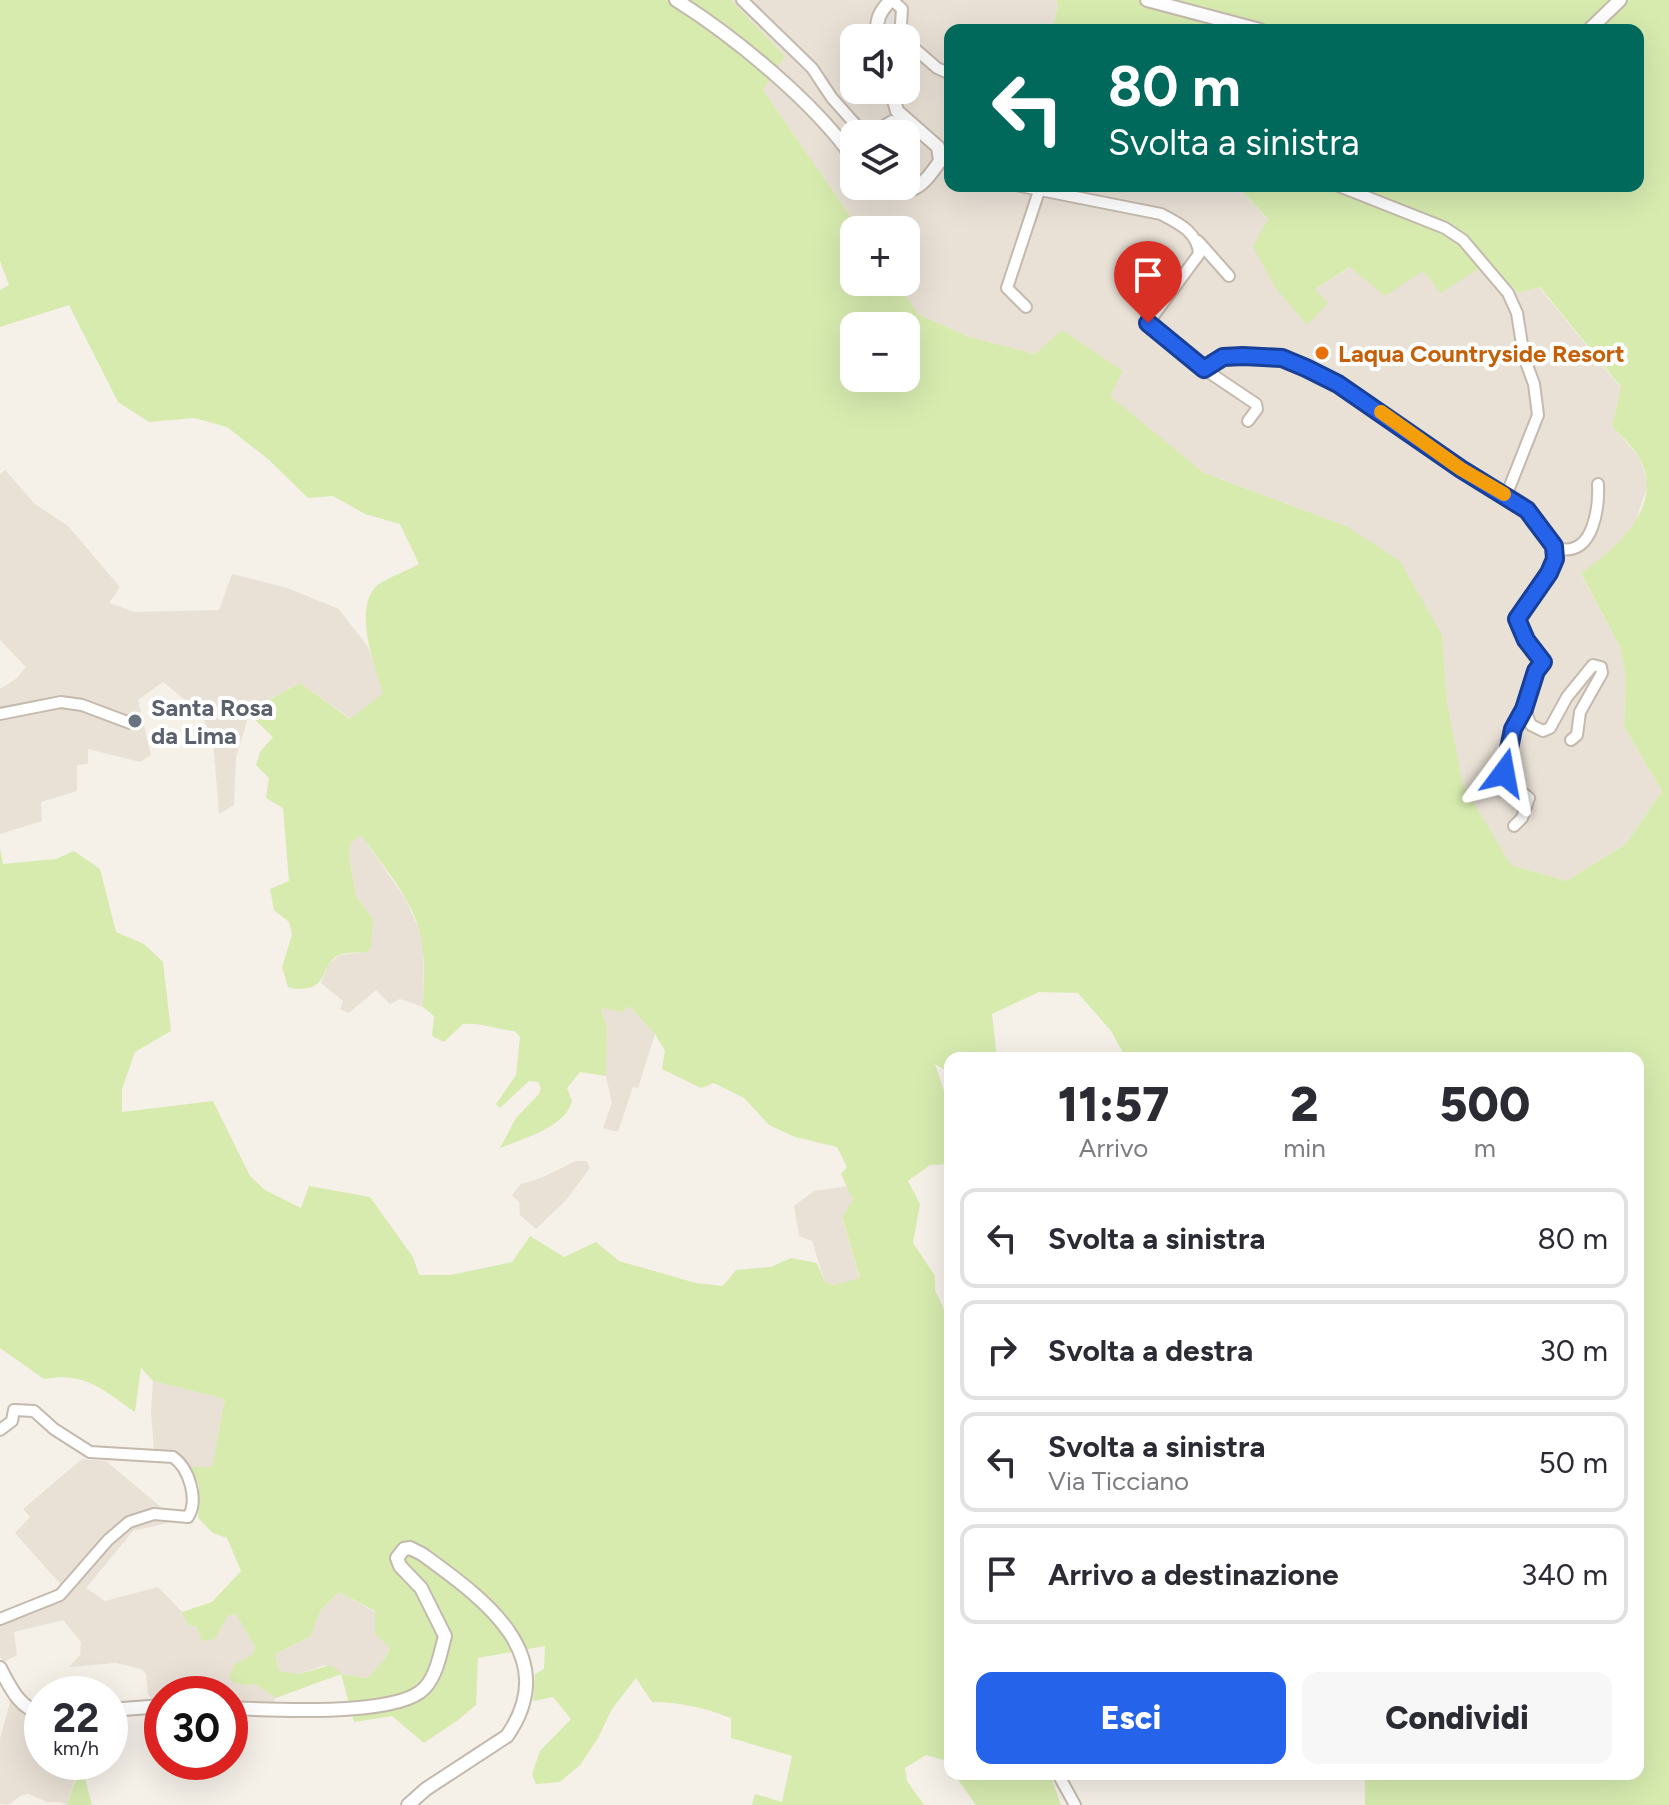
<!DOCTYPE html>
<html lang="it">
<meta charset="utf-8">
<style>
:root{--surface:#fff;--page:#f7f7f7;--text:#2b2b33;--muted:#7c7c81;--line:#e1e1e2;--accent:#2563eb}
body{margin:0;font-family:Figtree,sans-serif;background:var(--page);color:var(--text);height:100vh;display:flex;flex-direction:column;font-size:30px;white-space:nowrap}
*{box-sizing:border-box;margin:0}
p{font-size:26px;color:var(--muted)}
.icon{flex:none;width:44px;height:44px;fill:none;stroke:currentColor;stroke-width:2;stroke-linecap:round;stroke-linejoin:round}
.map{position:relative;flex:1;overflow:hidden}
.details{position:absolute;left:944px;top:1052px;width:700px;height:728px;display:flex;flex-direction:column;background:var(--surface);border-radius:16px;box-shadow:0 8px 32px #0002}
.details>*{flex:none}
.hud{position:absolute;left:944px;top:24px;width:700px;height:168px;border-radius:16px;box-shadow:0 8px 32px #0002;background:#00695c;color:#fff;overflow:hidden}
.fabs{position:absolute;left:840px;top:24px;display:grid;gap:16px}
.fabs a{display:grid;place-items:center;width:80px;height:80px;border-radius:16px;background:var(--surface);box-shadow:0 8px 32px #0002;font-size:40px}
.speed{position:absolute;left:24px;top:1676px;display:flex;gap:16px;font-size:40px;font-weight:700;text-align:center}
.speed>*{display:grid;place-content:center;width:104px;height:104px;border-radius:50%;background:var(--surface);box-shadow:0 8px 32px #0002;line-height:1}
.speed small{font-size:20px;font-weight:400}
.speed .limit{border:12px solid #d22;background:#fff;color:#111}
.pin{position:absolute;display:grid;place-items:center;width:68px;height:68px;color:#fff;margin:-82px -34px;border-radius:50% 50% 50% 0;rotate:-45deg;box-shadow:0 0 8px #0007}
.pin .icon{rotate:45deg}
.me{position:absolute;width:88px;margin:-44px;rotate:13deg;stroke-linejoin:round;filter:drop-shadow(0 0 6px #0008)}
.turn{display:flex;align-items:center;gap:28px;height:168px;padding:0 32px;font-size:36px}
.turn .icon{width:104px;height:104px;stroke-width:2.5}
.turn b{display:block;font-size:56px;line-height:68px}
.eta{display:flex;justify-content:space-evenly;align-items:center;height:136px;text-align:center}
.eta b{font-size:48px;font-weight:800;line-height:56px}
.button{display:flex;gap:16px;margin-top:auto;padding:16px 32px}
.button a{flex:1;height:92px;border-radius:16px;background:var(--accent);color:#fff;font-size:32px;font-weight:800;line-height:92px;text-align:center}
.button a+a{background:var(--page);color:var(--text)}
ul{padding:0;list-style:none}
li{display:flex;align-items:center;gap:24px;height:100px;margin:0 16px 12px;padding:0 16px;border:4px solid var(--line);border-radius:16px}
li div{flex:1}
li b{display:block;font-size:30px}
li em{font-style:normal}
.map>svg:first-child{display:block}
.residential{fill:#e9e1d6;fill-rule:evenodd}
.green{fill:#d7ebaf;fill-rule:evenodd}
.parking{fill:#e6e3e0}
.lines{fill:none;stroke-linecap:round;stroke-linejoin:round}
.minor-casing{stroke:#c4b9ad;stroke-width:14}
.tertiary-casing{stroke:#c4b9ad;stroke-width:16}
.minor{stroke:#fff;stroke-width:10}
.tertiary{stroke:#fff;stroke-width:12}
.route-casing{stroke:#184099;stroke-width:20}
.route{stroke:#2563eb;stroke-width:14}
.slow{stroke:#f59e0b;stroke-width:14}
.food-dot{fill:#e8710a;stroke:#fff;stroke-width:3}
.worship-dot{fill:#6b7280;stroke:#fff;stroke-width:3}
.labels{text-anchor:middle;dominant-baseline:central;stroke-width:8;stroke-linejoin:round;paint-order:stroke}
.food-label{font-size:24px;font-weight:bold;fill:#c56008;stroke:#fff;text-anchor:start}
.worship-label{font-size:24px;font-weight:bold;fill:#5b616d;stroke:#fff;text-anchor:start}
</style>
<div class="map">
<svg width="1669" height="1805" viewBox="0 0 1669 1805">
<rect width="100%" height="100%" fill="#f5f0e8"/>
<g class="residential">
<path d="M731 0H1056L1058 7 1052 30H950V186H1237L1268 220 1315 289 1351 267 1424 271 1487 263 1519 293 1539 287 1621 388 1612 426 1640 458 1648 484 1634 527 1600 560 1581 574 1620 647 1626 676 1624 727 1662 791 1626 844 1566 881 1511 865 1462 785 1447 702 1442 635 1346 526 1204 473 1109 396 1123 370 1035 354 969 337 918 314 896 282H906V230H860L763 90 784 55ZM854 38H906V90H854ZM854 134H906V186H854Z"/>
<polygon points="5,470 35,504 68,526 120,587 109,603 135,612 219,610 232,574 287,588 339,609 368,647 384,693 351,719 300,683 264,702 249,714 236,758 234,805 219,814 213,740 201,713 163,682 138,700 151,755 140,762 88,749 88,764 77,765 77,791 41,802 42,821 0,834 0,689 17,678 26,667 0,640 0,474"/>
<polygon points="361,835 406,900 418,927 423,945 423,1007 400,999 390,1004 376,990 349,1013 340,1009 343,1001 321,983 329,964 340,955 366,952 373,919 356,896 349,856 351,842"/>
<polygon points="628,1005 655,1034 638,1088 633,1087 618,1132 603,1128 612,1103 606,1076 607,1027 601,1007 622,1012"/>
<polygon points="576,1161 587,1161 590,1168 566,1200 536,1229 520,1215 519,1202 512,1195 521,1184 541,1178"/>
<polygon points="848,1186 853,1200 842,1218 860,1279 834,1285 825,1282 812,1241 799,1236 794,1206 814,1191"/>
<polygon points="153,1381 225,1399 212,1468 191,1467 174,1454 154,1450 151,1411"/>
<polygon points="82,1459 106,1461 162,1508 168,1523 133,1531 86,1588 105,1601 158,1587 182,1612 188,1625 197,1627 215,1639 228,1616 236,1614 255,1647 247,1685 255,1684 261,1686 276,1698 271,1704 230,1702 230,1694 162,1694 162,1699 152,1699 148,1694 146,1674 141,1669 116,1663 69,1667 80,1655 81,1642 63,1620 14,1632 17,1655 3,1662 0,1656 0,1614 58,1593 62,1586 15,1533 30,1517 23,1509"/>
<polygon points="339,1592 375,1612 390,1647 384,1660 367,1678 342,1674 325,1665 299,1674 279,1671 275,1654 310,1637 321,1610"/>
<polygon points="11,1699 36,1720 42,1721 42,1762 80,1762 67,1805 61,1802 47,1802 29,1794 22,1795 8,1805 0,1804 0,1739"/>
</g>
<g class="green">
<path d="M0 0H731L785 56 763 90 860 230H854V282H896L918 314 969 337 1035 354 1062 330 1123 371 1110 396 1204 473 1346 526 1400 561 1442 635 1447 702 1463 785 1511 865 1566 881 1626 844 1662 791 1624 727 1626 676 1620 647 1581 573C1616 549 1665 506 1640 459 1634 447 1621 436 1612 426L1621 387 1540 287 1519 293 1487 263 1441 293 1423 271 1385 296 1350 267 1315 289 1328 303 1307 325 1275 287 1253 247 1268 219 1237 186H1638V30H1052L1058 7 1056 0H1669V1805H1365V1774H1638V1058H1126L1111 1031 1078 993 1039 992 992 1014 997 1058H950V1073L935 1064 950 1110V1164L930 1165 908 1181 920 1204 913 1243 935 1276V1290L946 1314 950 1333V1768L944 1760 926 1755 905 1768 907 1781 924 1805H752L755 1794 782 1802 792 1756 731 1738V1718C705 1708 680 1702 652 1702L636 1678 612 1709 598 1738 580 1765 560 1782 536 1784 532 1774 540 1751 571 1719 553 1697 533 1701 535 1674 544 1669 545 1646 478 1658 476 1705 458 1720 424 1743 392 1716 354 1722 341 1674 276 1698 255 1684 247 1685 233 1682 229 1676 235 1664 253 1654 255 1647 236 1614 228 1616 215 1639 202 1641 197 1627 188 1625 182 1612 212 1602 241 1571 227 1538 213 1533 198 1518 199 1486 191 1467H212L225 1399 153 1381 141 1368 135 1412C103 1390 85 1371 44 1379L0 1348V848L3 864 56 859 74 851 100 869 116 932 144 944 163 962 171 1031 135 1052 122 1089V1112L213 1101 250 1176 265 1190 301 1208 309 1186 370 1197 413 1257 419 1275H451L512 1262 530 1236 564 1257 596 1242 619 1261 696 1283 723 1286 736 1270 771 1267 791 1258 817 1263 825 1282 834 1285 860 1278 842 1217 853 1200 841 1174 847 1167 837 1147 795 1137 769 1125 744 1098 714 1083 701 1088 662 1069 665 1051 655 1034 629 1006 622 1012 601 1008 607 1027 606 1076 580 1072 567 1088 572 1101C566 1127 522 1139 500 1148L516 1118 539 1094 541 1088 538 1082 529 1081 500 1108 496 1104 516 1075 520 1037 515 1031C497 1030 481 1022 463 1024L444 1042 432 1036 434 1016 423 1007C423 986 425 964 422 944 417 903 384 868 361 835L351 842 349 856 356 896 373 919 371 947 366 952C358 953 346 952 339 955 322 963 328 984 308 988 300 989 296 990 288 987L282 967 292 935 289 922 274 910 270 889 289 881 283 808 266 798 269 778 256 765 260 752 273 737 249 714 265 702 300 683 350 719 383 693C375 667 351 605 379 584 391 576 407 571 419 564L400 524 365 514 333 496 308 498 268 459 227 427 194 418 149 422 118 402 69 305 0 327V290L9 285 0 261ZM854 326H906V378H854ZM339 1592 375 1611V1634L390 1648 384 1660 367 1678 342 1674 331 1665 299 1674 279 1671 275 1654 310 1637 321 1610Z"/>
<polygon points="81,1764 92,1805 67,1805"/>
<polygon points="954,1774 1050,1774 1061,1805 976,1805"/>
</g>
<polygon class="parking" points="891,8 896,19 899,38 885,38 885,18"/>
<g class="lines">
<g class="minor-casing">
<g id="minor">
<polyline points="742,0 812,68 832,98 864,134"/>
<polyline points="892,0 902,9 901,24 905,38"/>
<polyline points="906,41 937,68 950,74"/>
<polyline points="871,134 892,121 917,135"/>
<path d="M1020 186 1161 214C1178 223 1198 232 1199 254L1148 323 1204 369C1210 365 1218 359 1225 357 1308 339 1397 428 1462 470 1482 483 1506 492 1525 508 1536 518 1544 545 1561 549 1594 555 1599 506 1598 484"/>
<polyline points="1339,186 1445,228 1463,240 1508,293 1517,313 1524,357 1534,384 1538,415 1506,496"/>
<polyline points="1198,241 1229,276"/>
<polyline points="1026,307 1007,288 1039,191"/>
<polyline points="1204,369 1256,404 1257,409 1248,421"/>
<path d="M1554 546C1555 574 1532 597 1517 619L1526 640 1543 662C1531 683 1519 702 1531 725L1543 731 1550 728 1567 697 1593 665 1601 667 1602 673 1580 712 1577 735 1571 740"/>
<polyline points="0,714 61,702 82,705 130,723"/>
<polyline points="1514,826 1522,818 1529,798 1504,778 1504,773 1513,729 1524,709"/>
<path d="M0 1430 12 1421 14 1410 34 1411 54 1429 90 1452 173 1457C189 1468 199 1500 188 1517L154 1514 129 1522 108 1540 60 1595 0 1619"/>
<polyline points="1058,1774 1075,1805"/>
</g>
</g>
<g class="tertiary-casing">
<g id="tertiary">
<path d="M676 0C735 37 814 102 854 159"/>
<polyline points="1147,0 1260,30"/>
<polyline points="1589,30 1620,0"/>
<path d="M878 38C875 21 879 12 891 0"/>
<path d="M883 186C914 198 923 185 940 161L938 147 897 111 891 90"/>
<path d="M0 1668C10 1687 19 1708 42 1714"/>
<path d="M230 1708C272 1710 387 1716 420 1692 436 1681 440 1654 445 1636L421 1588 400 1566 397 1558 404 1549 410 1548 422 1554C481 1597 564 1654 507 1736L426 1789 408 1805"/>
<polyline points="110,1710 162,1706"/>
</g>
</g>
<use href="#minor" class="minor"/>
<use href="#tertiary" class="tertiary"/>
</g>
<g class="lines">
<g class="route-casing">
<polyline id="route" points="1148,323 1204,369 1223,357 1243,356 1282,358 1306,368 1338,384 1461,469 1527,510 1554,546 1555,559 1549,573 1517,619 1526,640 1543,662 1536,671 1524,709 1513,729 1504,773"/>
</g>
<use href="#route" class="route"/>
<polyline class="slow" points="1381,412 1461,469 1504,494"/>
</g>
<circle class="food-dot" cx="1322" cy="353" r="8"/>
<circle class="worship-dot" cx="135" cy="721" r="8"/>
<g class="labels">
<g class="food-label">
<text x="1338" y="353">Laqua Countryside Resort</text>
</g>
<g class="worship-label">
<text x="151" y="707">Santa Rosa<tspan x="151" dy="28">da Lima</tspan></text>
</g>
</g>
</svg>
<div class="fabs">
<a><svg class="icon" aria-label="sound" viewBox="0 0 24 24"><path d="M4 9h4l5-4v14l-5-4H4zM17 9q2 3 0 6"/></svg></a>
<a><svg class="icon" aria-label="layers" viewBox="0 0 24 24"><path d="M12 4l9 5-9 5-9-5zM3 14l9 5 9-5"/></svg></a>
<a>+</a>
<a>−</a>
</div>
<div class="speed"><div>22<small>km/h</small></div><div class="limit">30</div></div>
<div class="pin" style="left:1148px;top:323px;background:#d93025"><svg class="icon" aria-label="arrive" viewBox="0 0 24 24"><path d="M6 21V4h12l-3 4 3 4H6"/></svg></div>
<svg class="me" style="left:1504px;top:773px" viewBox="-20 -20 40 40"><path d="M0-17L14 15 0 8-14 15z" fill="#2563eb" stroke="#fff" stroke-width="4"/></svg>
<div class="hud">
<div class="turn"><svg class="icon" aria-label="left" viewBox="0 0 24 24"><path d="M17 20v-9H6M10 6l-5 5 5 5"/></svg><div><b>80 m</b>Svolta a sinistra</div></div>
</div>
<section class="details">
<div class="eta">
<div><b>11:57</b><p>Arrivo</p></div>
<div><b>2</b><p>min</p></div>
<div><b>500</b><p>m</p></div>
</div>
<ul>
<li><svg class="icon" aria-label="left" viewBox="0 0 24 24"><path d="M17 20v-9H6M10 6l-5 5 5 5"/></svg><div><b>Svolta a sinistra</b></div><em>80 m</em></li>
<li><svg class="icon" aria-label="right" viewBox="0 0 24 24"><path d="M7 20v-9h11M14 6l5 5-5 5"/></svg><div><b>Svolta a destra</b></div><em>30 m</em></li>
<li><svg class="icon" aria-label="left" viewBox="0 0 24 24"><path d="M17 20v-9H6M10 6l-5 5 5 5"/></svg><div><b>Svolta a sinistra</b><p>Via Ticciano</p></div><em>50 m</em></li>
<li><svg class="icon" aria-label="arrive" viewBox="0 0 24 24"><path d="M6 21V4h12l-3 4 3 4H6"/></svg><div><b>Arrivo a destinazione</b></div><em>340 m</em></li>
</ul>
<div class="button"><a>Esci</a><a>Condividi</a></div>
</section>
</div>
